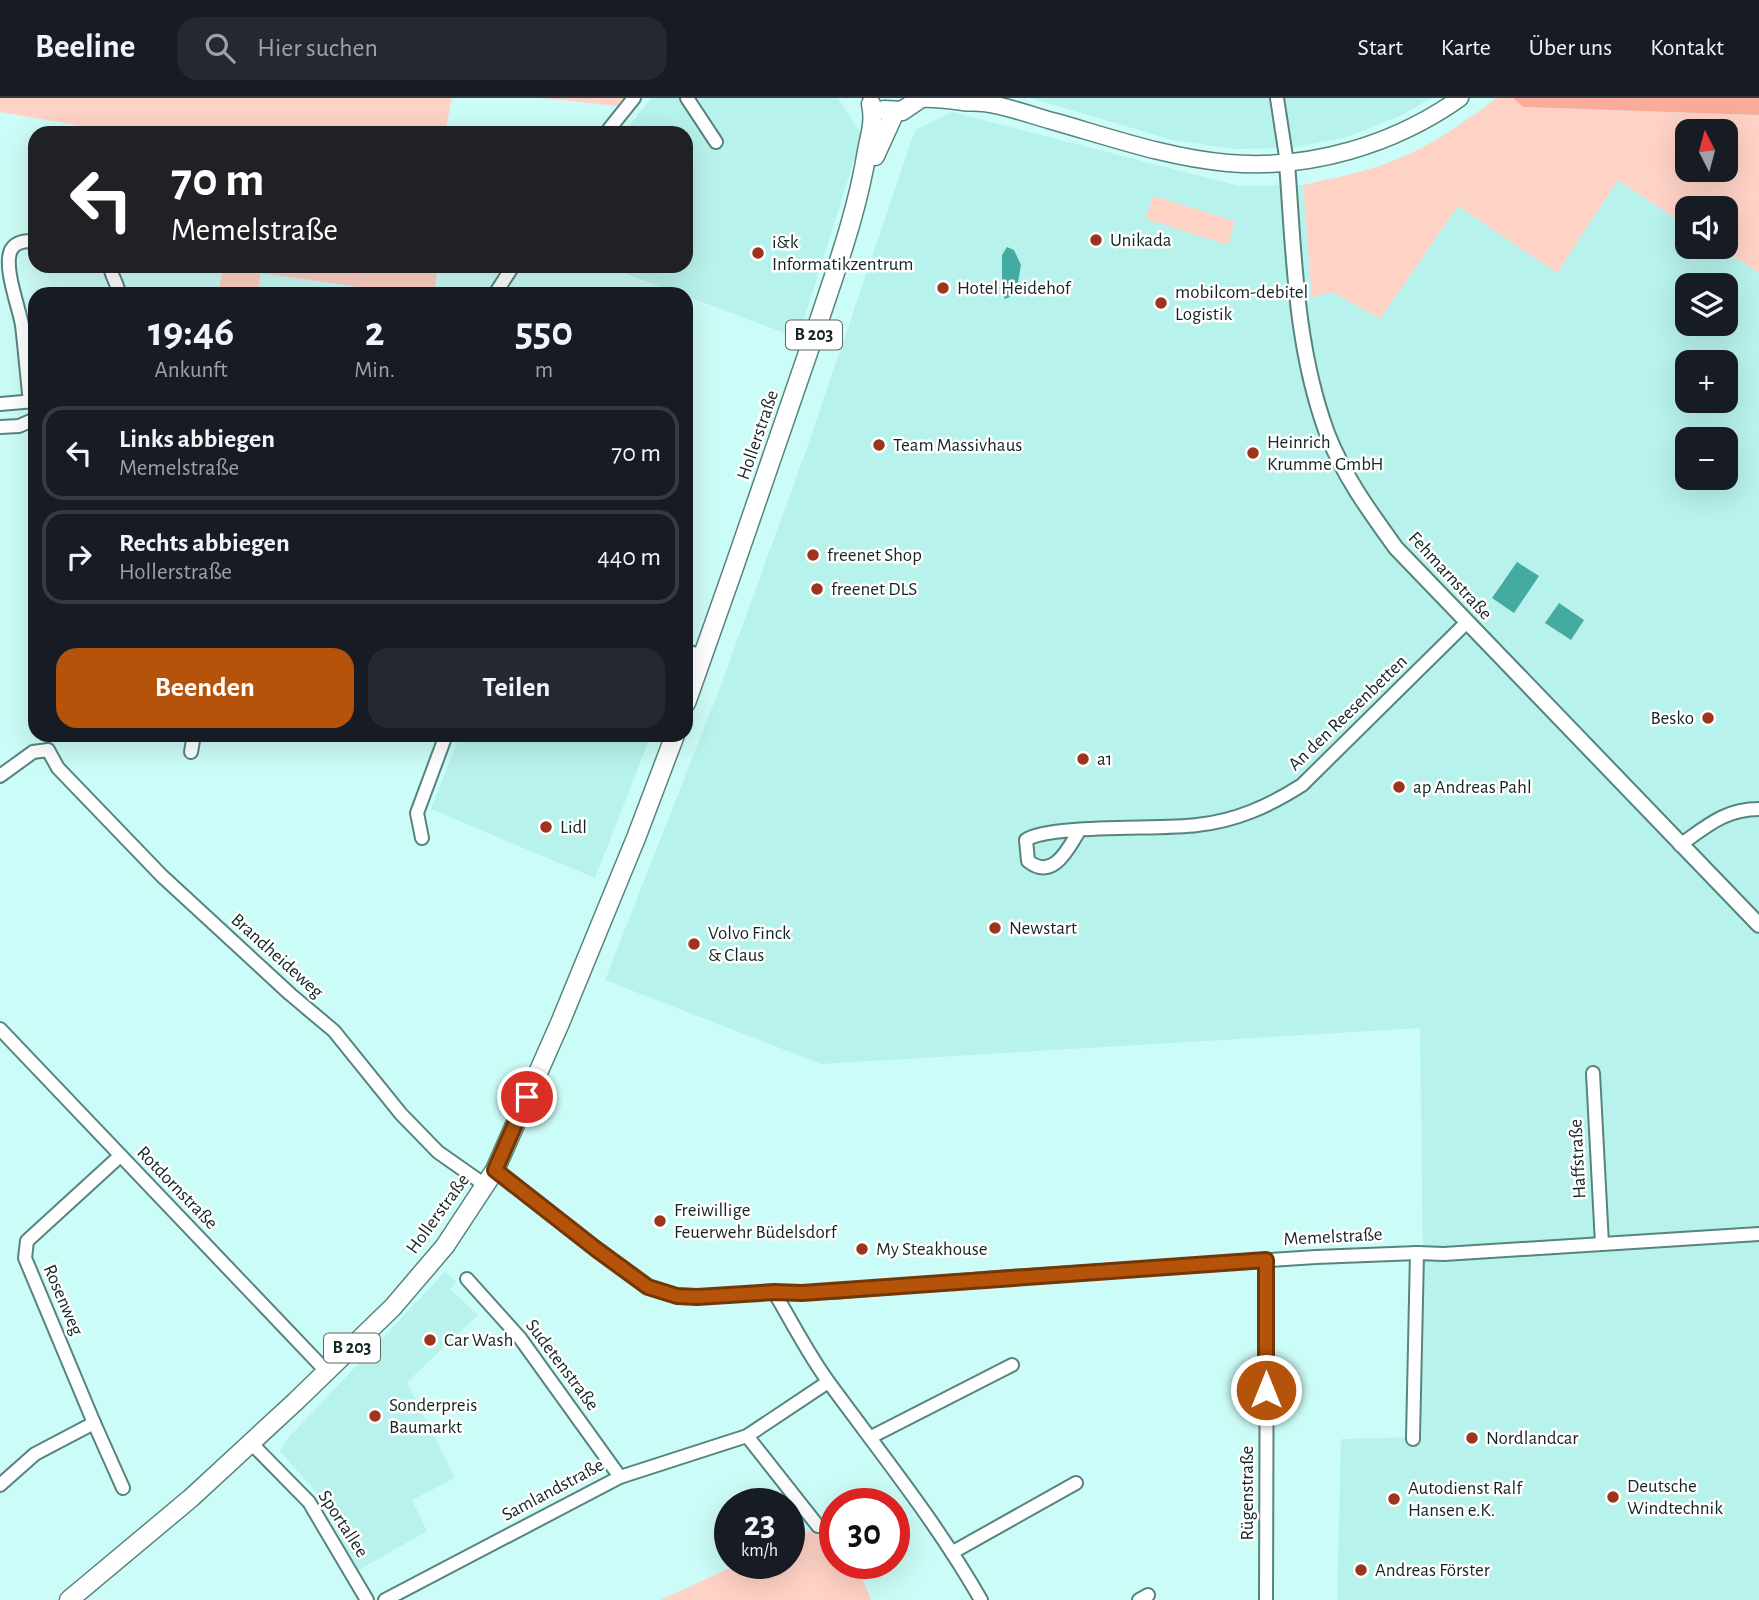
<!DOCTYPE html>
<html lang="de">
<meta charset="utf-8">
<style>
:root{--surface:#171b24;--page:#242831;--text:#f1f3f6;--muted:#9ea1a6;--line:#363941;--accent:#b45309}
body{margin:0;font-family:"Alegreya Sans",sans-serif;background:var(--page);color:var(--text);height:100vh;display:flex;flex-direction:column;font-size:26px;white-space:nowrap}
*{box-sizing:border-box;margin:0}
p{font-size:23px;color:var(--muted)}
.icon{flex:none;width:38px;height:38px;fill:none;stroke:currentColor;stroke-width:2;stroke-linecap:round;stroke-linejoin:round}
.map{position:relative;flex:1;overflow:hidden}
.side{position:absolute;left:28px;top:189px;width:665px;height:455px;display:flex;flex-direction:column;background:var(--surface);border-radius:21px;box-shadow:0 7px 28px #0002}
.side>*{flex:none}
.guide{position:absolute;left:28px;top:28px;width:665px;height:147px;border-radius:21px;box-shadow:0 7px 28px #0002;background:#202124;color:#fff;overflow:hidden}
.needle{width:46px;rotate:354deg}
.fabs{position:absolute;left:1675px;top:21px;display:grid;gap:14px}
.fabs a{display:grid;place-items:center;width:63px;height:63px;border-radius:14px;background:var(--surface);box-shadow:0 7px 28px #0002;font-size:35px}
.speed{position:absolute;left:714px;top:1390px;display:flex;gap:14px;font-size:35px;font-weight:700;text-align:center}
.speed>*{display:grid;place-content:center;width:91px;height:91px;border-radius:50%;background:var(--surface);box-shadow:0 7px 28px #0002;line-height:1}
.speed small{font-size:18px;font-weight:400}
.speed .limit{border:10px solid #d22;background:#fff;color:#111}
.pin{position:absolute;display:grid;place-items:center;width:60px;height:60px;color:#fff;margin:-30px;border:4px solid #fff;border-radius:50%;box-shadow:0 2px 7px #0007}
.me{position:absolute;width:77px;margin:-38px;rotate:0deg;stroke-linejoin:round;filter:drop-shadow(0 0 5px #0008)}
.turn{display:flex;align-items:center;gap:24px;height:147px;padding:0 28px;font-size:32px}
.turn .icon{width:91px;height:91px;stroke-width:2.5}
.turn b{display:block;font-size:49px;line-height:60px}
.eta{display:flex;justify-content:space-evenly;align-items:center;height:119px;text-align:center}
.eta b{font-size:42px;font-weight:700;line-height:49px}
.button{display:flex;gap:14px;margin-top:auto;padding:14px 28px}
.button a{flex:1;height:80px;border-radius:21px;background:var(--accent);color:#fff;font-size:28px;font-weight:700;line-height:80px;text-align:center}
.button a+a{background:var(--page);color:var(--text)}
ul{padding:0;list-style:none}
li{display:flex;align-items:center;gap:21px;height:94px;margin:0 14px 10px;padding:0 14px;border:4px solid var(--line);border-radius:21px}
li div{flex:1}
li b{display:block;font-size:26px}
li em{font-style:normal}
header{display:flex;align-items:center;gap:42px;box-sizing:border-box;height:98px;padding:0 35px;background:var(--surface);border-bottom:2px solid var(--line)}
header strong{font-size:33px}
nav{display:flex;gap:38px;margin-inline-start:auto;font-size:24px}
.search{width:490px;height:63px;background:var(--page);display:flex;align-items:center;gap:18px;box-sizing:border-box;padding:0 24px;border-radius:21px;color:var(--muted);font-size:26px}
.map>svg:first-child{display:block}
.built{fill:#b8f2ec;fill-rule:evenodd}
.green{fill:#ffd2c6;fill-rule:evenodd}
.forest{fill:#f9ac99}
.water{fill:#44aba3}
.lines{fill:none;stroke-linecap:round;stroke-linejoin:round}
.minor-casing{stroke:#57847f;stroke-width:16}
.tertiary-casing{stroke:#57847f;stroke-width:18}
.secondary-casing{stroke:#57847f;stroke-width:19}
.primary-casing{stroke:#57847f;stroke-width:21}
.minor{stroke:#fff;stroke-width:12}
.tertiary{stroke:#fff;stroke-width:14}
.secondary{stroke:#fff;stroke-width:16}
.primary{stroke:#fff;stroke-width:18}
.route-casing{stroke:#753606;stroke-width:18}
.route{stroke:#b45309;stroke-width:12}
.poi-dot{fill:#9d341c;stroke:#fff;stroke-width:2.5}
.labels{text-anchor:middle;dominant-baseline:central;stroke-width:5;stroke-linejoin:round;paint-order:stroke}
.shield{fill:#fff;stroke:#5a6766;stroke-width:2}
.shield-label{font-size:18px;font-weight:bold;fill:#132624}
.poi-label{font-size:19px;fill:#132624;stroke:#fff;text-anchor:start}
.street-label{font-size:19px;fill:#132624;stroke:#fff}
</style>
<header>
<strong>Beeline</strong>
<div class="search"><svg class="icon" aria-label="search" viewBox="0 0 24 24"><circle cx="10" cy="10" r="6"/><path d="M15 15l6 6"/></svg>Hier suchen</div>
<nav><a>Start</a><a>Karte</a><a>Über uns</a><a>Kontakt</a></nav>
</header>
<div class="map">
<svg width="1759" height="1502" viewBox="0 0 1759 1502">
<rect width="100%" height="100%" fill="#ccfcf7"/>
<g class="built">
<polygon points="651,0 838,0 862,37 798,240 686,198 686,196 680,196 605,168 686,168 686,35 624,35"/>
<polygon points="1030,0 1431,0 1400,18 1344,40 1291,50 1234,51 1173,42"/>
<path d="M952 14 1239 88 1303 87 1312 199 1333 194 1380 221 1458 108 1618 82 1687 128V149H1719L1759 175V1502H1337L1341 1341 1422 1339 1423 1167 1420 930 821 966 605 882 719 592 807 350 915 32ZM1687 187H1726V226H1687ZM1687 264H1726V303H1687ZM1687 341H1726V380H1687Z"/>
<polygon points="460,637 651,637 595,780 431,711"/>
<polygon points="445,1174 456,1184 450,1191 478,1217 407,1284 455,1380 412,1402 427,1433 357,1473 320,1399 280,1353 290,1338"/>
</g>
<g class="green">
<polygon points="0,0 452,0 445,35 124,35 0,14"/>
<polygon points="542,0 624,0 617,8"/>
<path d="M1497 0H1513L1524 9 1759 17V175L1719 149H1726V110H1687V128L1618 82 1557 175 1458 108 1380 221 1333 194 1312 199 1303 87C1339 79 1376 72 1409 56 1440 42 1469 20 1497 0ZM1687 33H1726V72H1687Z"/>
<polygon points="1153,98 1235,123 1228,147 1146,121"/>
<polygon points="231,168 438,168 434,196 406,196 261,175 257,196 218,196 223,169 230,170"/>
<polygon points="816,1430 835,1436 835,1465 856,1465 871,1502 660,1502 741,1465 789,1465 789,1443"/>
</g>
<polygon class="forest" points="1513,0 1759,0 1759,17 1523,9"/>
<g class="water">
<polygon points="1007,149 1014,152 1021,167 1016,196 1005,201 1002,196 1002,157"/>
<polygon points="1517,464 1539,478 1514,515 1492,500"/>
<polygon points="1559,505 1584,522 1571,542 1545,525"/>
</g>
<g class="lines">
<g class="minor-casing">
<g id="minor">
<polyline points="687,0 716,44"/>
<polyline points="1277,0 1287,65"/>
<polyline points="606,35 634,0"/>
<path d="M110 168C111 178 118 186 119 196"/>
<polyline points="495,196 513,168"/>
<path d="M30 304C27 278 25 252 22 227 19 209 3 169 11 152 16 143 26 143 35 143"/>
<polyline points="0,306 35,303"/>
<polyline points="0,329 19,328 35,321"/>
<polyline points="686,553 703,558"/>
<polyline points="191,654 194,637"/>
<polyline points="0,678 33,654 48,652 58,670 162,778 290,896 334,933 401,1016 438,1054 485,1087"/>
<path d="M1079 733C1068 751 1053 783 1028 763L1026 742C1048 726 1162 732 1197 727 1236 723 1269 708 1302 687L1466 525"/>
<polyline points="422,740 417,715 446,637"/>
<path d="M1680 747C1707 728 1725 711 1759 711"/>
<polyline points="0,931 327,1274"/>
<polyline points="1593,975 1602,1146"/>
<polyline points="120,1058 27,1143 25,1160 94,1325 123,1390"/>
<polyline points="495,1072 602,1156 648,1189 677,1198 697,1199 774,1194 833,1194 997,1180 1316,1159 1417,1155 1444,1156 1759,1136"/>
<polyline points="467,1181 520,1240 620,1379"/>
<path d="M774 1194C792 1224 809 1258 830 1286 882 1357 937 1425 981 1502"/>
<polyline points="747,1338 818,1428"/>
<polyline points="871,1339 1012,1267"/>
<polyline points="1413,1341 1417,1155"/>
<polyline points="251,1345 309,1404 367,1502"/>
<polyline points="0,1387 35,1356 94,1325"/>
<polyline points="953,1454 1076,1385"/>
<polyline points="385,1502 620,1379 747,1338 828,1284"/>
<polyline points="1139,1502 1148,1497"/>
<polyline points="1266,1502 1267,1162"/>
</g>
</g>
<g class="tertiary-casing">
<path id="tertiary" d="M1287 65C1294 156 1295 248 1327 335 1343 377 1370 414 1396 450L1759 827"/>
</g>
<g class="secondary-casing">
<path id="secondary" d="M920 1C935 0 948 2 963 4 970 5 977 4 984 5 1008 8 1033 18 1056 24 1112 40 1169 60 1228 65 1309 72 1394 47 1460 0"/>
</g>
<g class="primary-casing">
<g id="primary">
<polyline points="884,12 902,13 921,0"/>
<polyline points="875,58 895,14"/>
<path d="M686 605C732 476 777 347 821 217 839 163 858 110 867 53 870 37 875 23 871 6"/>
<polyline points="69,1502 191,1400 295,1304 393,1209 445,1148 495,1072 560,925 636,740 675,637"/>
</g>
</g>
<use href="#minor" class="minor"/>
<use href="#tertiary" class="tertiary"/>
<use href="#secondary" class="secondary"/>
<use href="#primary" class="primary"/>
</g>
<g class="lines">
<g class="route-casing">
<polyline id="route" points="527,999 495,1072 596,1151 648,1189 677,1198 697,1199 774,1194 802,1195 1266,1162 1266,1292"/>
</g>
<use href="#route" class="route"/>
</g>
<g class="poi-dot">
<circle cx="1096" cy="142" r="7"/>
<circle cx="758" cy="155" r="7"/>
<circle cx="943" cy="190" r="7"/>
<circle cx="1161" cy="205" r="7"/>
<circle cx="879" cy="347" r="7"/>
<circle cx="1253" cy="355" r="7"/>
<circle cx="813" cy="457" r="7"/>
<circle cx="817" cy="491" r="7"/>
<circle cx="1708" cy="620" r="7"/>
<circle cx="1083" cy="661" r="7"/>
<circle cx="1399" cy="689" r="7"/>
<circle cx="546" cy="729" r="7"/>
<circle cx="995" cy="830" r="7"/>
<circle cx="694" cy="846" r="7"/>
<circle cx="660" cy="1123" r="7"/>
<circle cx="862" cy="1151" r="7"/>
<circle cx="430" cy="1242" r="7"/>
<circle cx="375" cy="1318" r="7"/>
<circle cx="1472" cy="1340" r="7"/>
<circle cx="1613" cy="1399" r="7"/>
<circle cx="1394" cy="1401" r="7"/>
<circle cx="1361" cy="1472" r="7"/>
</g>
<g class="labels">
<g class="shield">
<rect x="786" y="222.5" width="56" height="29" rx="5"/>
<rect x="324" y="1235.5" width="56" height="29" rx="5"/>
</g>
<g class="shield-label">
<text x="814" y="237">B 203</text>
<text x="352" y="1250">B 203</text>
</g>
<g class="poi-label">
<text x="1110" y="142">Unikada</text>
<text x="772" y="144">i&amp;k<tspan x="772" dy="22">Informatikzentrum</tspan></text>
<text x="957" y="190">Hotel Heidehof</text>
<text x="1175" y="194">mobilcom-debitel<tspan x="1175" dy="22">Logistik</tspan></text>
<text x="1267" y="344">Heinrich<tspan x="1267" dy="22">Krumme GmbH</tspan></text>
<text x="893" y="347">Team Massivhaus</text>
<text x="827" y="457">freenet Shop</text>
<text x="831" y="491">freenet DLS</text>
<text x="1694" y="620" text-anchor="end">Besko</text>
<text x="1097" y="661">a1</text>
<text x="1413" y="689">ap Andreas Pahl</text>
<text x="560" y="729">Lidl</text>
<text x="1009" y="830">Newstart</text>
<text x="708" y="835">Volvo Finck<tspan x="708" dy="22">&amp; Claus</tspan></text>
<text x="674" y="1112">Freiwillige<tspan x="674" dy="22">Feuerwehr Büdelsdorf</tspan></text>
<text x="876" y="1151">My Steakhouse</text>
<text x="444" y="1242">Car Wash</text>
<text x="389" y="1307">Sonderpreis<tspan x="389" dy="22">Baumarkt</tspan></text>
<text x="1486" y="1340">Nordlandcar</text>
<text x="1627" y="1388">Deutsche<tspan x="1627" dy="22">Windtechnik</tspan></text>
<text x="1408" y="1390">Autodienst Ralf<tspan x="1408" dy="22">Hansen e.K.</tspan></text>
<text x="1375" y="1472">Andreas Förster</text>
</g>
<g class="street-label">
<text transform="translate(758 337) rotate(-71)">Hollerstraße</text>
<text transform="translate(1450 478) rotate(47)">Fehmarnstraße</text>
<text transform="translate(1348 615) rotate(-44)">An den Reesenbetten</text>
<text transform="translate(277 858) rotate(42)">Brandheideweg</text>
<text transform="translate(1578 1061) rotate(-93)">Haffstraße</text>
<text transform="translate(177 1090) rotate(46)">Rotdornstraße</text>
<text transform="translate(438 1116) rotate(-54)">Hollerstraße</text>
<text transform="translate(1333 1139) rotate(-3)">Memelstraße</text>
<text transform="translate(63 1202) rotate(67)">Rosenweg</text>
<text transform="translate(562 1267) rotate(53)">Sudetenstraße</text>
<text transform="translate(553 1392) rotate(-28)">Samlandstraße</text>
<text transform="translate(1247 1395) rotate(-90)">Rügenstraße</text>
<text transform="translate(343 1426) rotate(57)">Sportallee</text>
</g>
</g>
</svg>
<div class="fabs">
<a><svg class="needle" viewBox="-14 -14 28 28"><path d="M0-13l5 13h-10z" fill="#e53935"/><path d="M0 13l5-13h-10z" fill="#9ea1a6"/></svg></a>
<a><svg class="icon" aria-label="sound" viewBox="0 0 24 24"><path d="M4 9h4l5-4v14l-5-4H4zM17 9q2 3 0 6"/></svg></a>
<a><svg class="icon" aria-label="layers" viewBox="0 0 24 24"><path d="M12 4l9 5-9 5-9-5zM3 14l9 5 9-5"/></svg></a>
<a>+</a>
<a>−</a>
</div>
<div class="speed"><div>23<small>km/h</small></div><div class="limit">30</div></div>
<div class="pin" style="left:527px;top:999px;background:#d93025"><svg class="icon" aria-label="arrive" viewBox="0 0 24 24"><path d="M6 21V4h12l-3 4 3 4H6"/></svg></div>
<svg class="me" style="left:1266px;top:1292px" viewBox="-20 -20 40 40"><circle r="17" fill="#b45309" stroke="#fff" stroke-width="3"/><path d="M0-11L8 9 0 5-8 9z" fill="#fff"/></svg>
<div class="guide">
<div class="turn"><svg class="icon" aria-label="left" viewBox="0 0 24 24"><path d="M17 20v-9H6M10 6l-5 5 5 5"/></svg><div><b>70 m</b>Memelstraße</div></div>
</div>
<section class="side">
<div class="eta">
<div><b>19:46</b><p>Ankunft</p></div>
<div><b>2</b><p>Min.</p></div>
<div><b>550</b><p>m</p></div>
</div>
<ul>
<li><svg class="icon" aria-label="left" viewBox="0 0 24 24"><path d="M17 20v-9H6M10 6l-5 5 5 5"/></svg><div><b>Links abbiegen</b><p>Memelstraße</p></div><em>70 m</em></li>
<li><svg class="icon" aria-label="right" viewBox="0 0 24 24"><path d="M7 20v-9h11M14 6l5 5-5 5"/></svg><div><b>Rechts abbiegen</b><p>Hollerstraße</p></div><em>440 m</em></li>
</ul>
<div class="button"><a>Beenden</a><a>Teilen</a></div>
</section>
</div>
